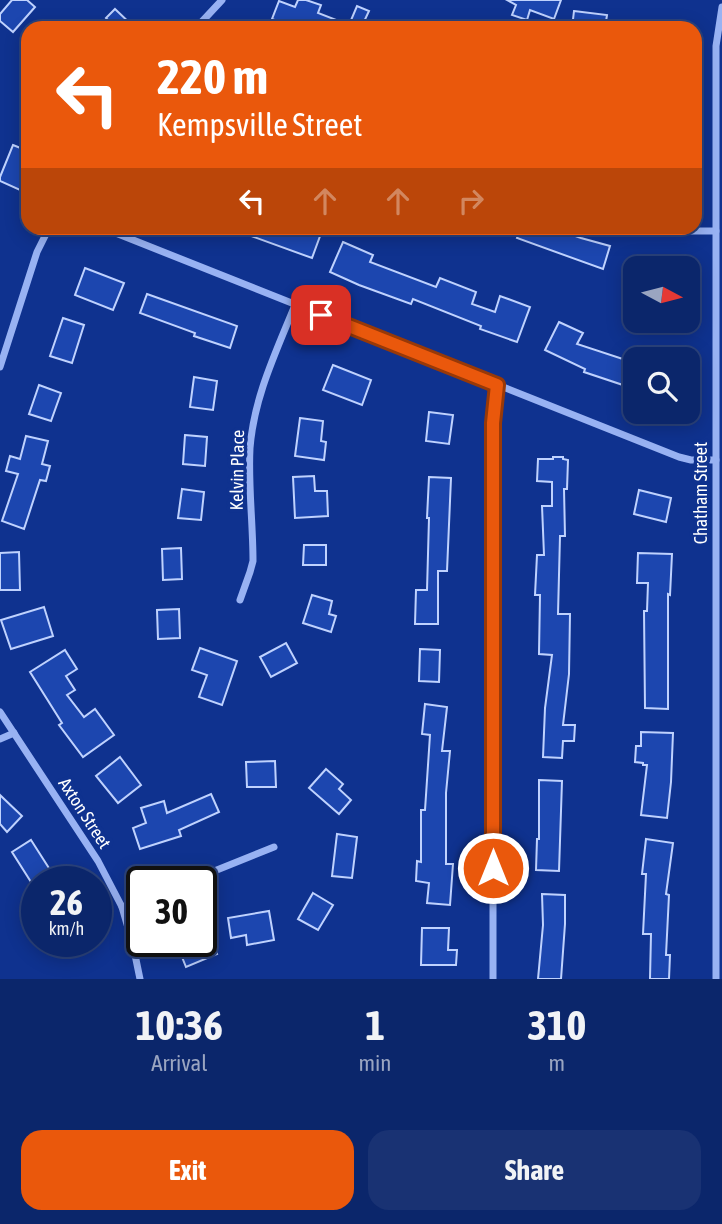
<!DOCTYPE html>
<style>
:root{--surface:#0b266b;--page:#193273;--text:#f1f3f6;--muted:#9aa5c1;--line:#2b437e;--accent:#ea580c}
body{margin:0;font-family:"Asap Condensed",sans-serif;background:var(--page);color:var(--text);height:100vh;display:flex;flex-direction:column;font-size:26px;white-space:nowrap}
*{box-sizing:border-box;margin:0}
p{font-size:23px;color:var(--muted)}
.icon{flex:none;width:38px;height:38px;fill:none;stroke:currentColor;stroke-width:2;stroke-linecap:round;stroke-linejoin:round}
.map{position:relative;height:979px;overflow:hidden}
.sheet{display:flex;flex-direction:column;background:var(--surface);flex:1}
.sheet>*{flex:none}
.top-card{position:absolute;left:21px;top:21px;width:681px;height:214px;border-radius:21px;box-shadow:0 4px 18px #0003,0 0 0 2px var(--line);background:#ea580c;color:#fff;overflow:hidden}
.needle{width:46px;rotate:97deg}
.controls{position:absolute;left:623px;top:256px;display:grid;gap:14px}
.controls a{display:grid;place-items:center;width:77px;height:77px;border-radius:14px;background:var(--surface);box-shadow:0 4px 18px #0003,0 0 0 2px var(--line);font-size:35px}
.speed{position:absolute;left:21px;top:866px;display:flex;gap:14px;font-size:35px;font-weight:700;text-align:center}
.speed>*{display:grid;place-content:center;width:91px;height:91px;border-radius:50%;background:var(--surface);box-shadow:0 4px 18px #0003,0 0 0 2px var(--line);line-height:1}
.speed small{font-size:18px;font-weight:400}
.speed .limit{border:4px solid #111;border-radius:10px;background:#fff;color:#111}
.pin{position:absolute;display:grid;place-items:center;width:60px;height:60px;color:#fff;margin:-30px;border-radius:14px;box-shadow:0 4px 10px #0006}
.me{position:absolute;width:77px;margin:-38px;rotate:0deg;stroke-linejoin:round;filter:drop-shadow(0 0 5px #0008)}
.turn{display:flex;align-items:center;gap:24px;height:147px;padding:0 21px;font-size:32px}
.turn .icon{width:91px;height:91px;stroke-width:2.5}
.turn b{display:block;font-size:49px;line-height:60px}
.lanes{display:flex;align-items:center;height:66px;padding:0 21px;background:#0003;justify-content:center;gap:35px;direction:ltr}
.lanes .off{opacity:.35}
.eta{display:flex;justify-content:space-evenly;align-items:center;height:119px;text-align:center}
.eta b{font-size:42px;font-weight:700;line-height:49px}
.cta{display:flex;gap:14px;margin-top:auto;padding:14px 21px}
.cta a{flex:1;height:80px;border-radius:21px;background:var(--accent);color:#fff;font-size:28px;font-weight:700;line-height:80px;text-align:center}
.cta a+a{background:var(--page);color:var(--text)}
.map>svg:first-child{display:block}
.building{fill:#1c46af;stroke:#bfd2fe;stroke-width:2}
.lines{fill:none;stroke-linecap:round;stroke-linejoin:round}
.street{stroke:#98b2f3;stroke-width:7}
.route-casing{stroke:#983908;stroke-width:18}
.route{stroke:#ea580c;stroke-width:12}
.labels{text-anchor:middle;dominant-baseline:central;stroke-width:7;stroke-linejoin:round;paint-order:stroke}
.street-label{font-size:18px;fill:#fff;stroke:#0f328f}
</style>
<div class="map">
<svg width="722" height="979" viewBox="0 0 722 979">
<rect width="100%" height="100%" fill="#0f328f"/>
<g class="building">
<polygon points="12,0 27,0 35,7 13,32 0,21 0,14"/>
<polygon points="298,0 306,0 321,5 318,13 349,25 357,6 369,11 361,28 295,28 272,19 279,1 295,7"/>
<polygon points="507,0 561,0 554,19 530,10 527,20 512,15 516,5"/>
<polygon points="115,9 135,28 105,28 110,22 106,18"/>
<polygon points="574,11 607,15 605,28 572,28"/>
<polygon points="13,145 28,151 28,171 20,190 0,181 0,177"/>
<polygon points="229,228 323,228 312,258"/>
<polygon points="521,228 553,228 581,238 610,246 603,269 517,238"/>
<polygon points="343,242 373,255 370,262 436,287 440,278 476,292 472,304 495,312 500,296 530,307 517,342 480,329 481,326 413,299 411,304 359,285 330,272"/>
<polygon points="85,268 124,283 113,310 75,295"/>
<polygon points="147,294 237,326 230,348 194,336 195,333 140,313"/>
<polygon points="63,318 84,325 72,363 50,356"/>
<polygon points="559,322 583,333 577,344 635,363 635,389 584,372 585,369 545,350"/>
<polygon points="333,365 371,380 362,405 323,390"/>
<polygon points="194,377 217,381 213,410 190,407"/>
<polygon points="39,385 61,393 51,421 29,414"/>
<polygon points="429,412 453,415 449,444 426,441"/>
<polygon points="300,418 323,421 321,441 326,442 324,460 295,456"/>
<polygon points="185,435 207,437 205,466 183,464"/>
<polygon points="26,436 48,441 42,464 50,466 46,481 40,480 24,529 2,521 18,474 6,471 10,456 20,459"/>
<polygon points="553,457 563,457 563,459 568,460 567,489 564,489 565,536 560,536 558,614 570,614 569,674 563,725 575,725 574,741 563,741 562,758 543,757 545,708 552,655 539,654 540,595 535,595 537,555 544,555 542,506 552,506 552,482 537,481 538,459 553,459"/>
<polygon points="314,476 315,491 327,491 328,516 295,518 293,477"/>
<polygon points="429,477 451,478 447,571 438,571 438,624 415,624 416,590 427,590 429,518 427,518"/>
<polygon points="182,489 204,492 201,520 178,518"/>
<polygon points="639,490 671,498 666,522 634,514"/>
<polygon points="304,545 326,545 326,565 303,565"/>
<polygon points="181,548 182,579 163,580 162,549"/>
<polygon points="19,552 20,590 0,590 0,553"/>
<polygon points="638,553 672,554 670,595 668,594 668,709 645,708 644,611 647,611 648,583 637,583"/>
<polygon points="312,595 332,601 329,614 336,616 331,632 303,623"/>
<polygon points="44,607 53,636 11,649 1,620"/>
<polygon points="179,609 180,638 158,639 157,610"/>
<polygon points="286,643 297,663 271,677 260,657"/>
<polygon points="200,648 237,661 222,705 199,697 207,675 192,670"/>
<polygon points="420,649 440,650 439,682 419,681"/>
<polygon points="65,650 77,669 66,676 75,690 67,695 84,717 95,709 114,735 83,757 59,725 62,723 30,672"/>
<polygon points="425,704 447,707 442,751 450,751 446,793 446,864 453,864 450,905 427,903 429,883 416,881 417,861 421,862 421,810 425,810 430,735 422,734"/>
<polygon points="641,732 673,733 671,782 667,818 641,815 647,765 643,765 643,763 635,762 636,746 641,746"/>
<polygon points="120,757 141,785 118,803 96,776"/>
<polygon points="275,761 276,787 247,787 246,762"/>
<polygon points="326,769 343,784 339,789 351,800 339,814 309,788"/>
<polygon points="539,780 562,781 559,871 536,870 537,839 539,839"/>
<polygon points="211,794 219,812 179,830 181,836 140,849 133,828 146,823 141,808 164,801 167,813"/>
<polygon points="0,795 22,816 7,832 0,824"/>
<polygon points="337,834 357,837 352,878 332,876"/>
<polygon points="646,839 673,843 666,894 669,895 666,955 670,955 669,979 650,979 651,934 643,934 646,874 642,874"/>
<polygon points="31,840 54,876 45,882 31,882 12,852"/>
<polygon points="313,893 333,905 318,930 298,919"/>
<polygon points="542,894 565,895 565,924 561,979 538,979 543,925"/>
<polygon points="269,911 274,940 247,945 246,935 231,938 228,918"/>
<polygon points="201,917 217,954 186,967 176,942 201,942"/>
<polygon points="422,928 449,928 448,950 457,950 456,965 421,965"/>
</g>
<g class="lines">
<g class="street">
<polyline points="196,28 222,0"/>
<polyline points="103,228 679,457 691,460 716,460"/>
<polyline points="675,228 689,231 716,231"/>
<polyline points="0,367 37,252 49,228"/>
<path d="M240 600 250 572 253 561C253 523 248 485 250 448 254 397 276 352 295 305"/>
<polyline points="0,712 98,861 122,907 133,945 140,979"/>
<polyline points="0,739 14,733"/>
<polyline points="187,882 274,847"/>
<polyline points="122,907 142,900"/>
<polyline points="493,979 493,423 497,385"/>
<polyline points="716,979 716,46 722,7"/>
</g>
</g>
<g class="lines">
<g class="route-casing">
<polyline id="route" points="321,315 497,385 493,423 493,868"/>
</g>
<use href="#route" class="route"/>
</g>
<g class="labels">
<g class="street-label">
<text transform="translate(237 470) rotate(-89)">Kelvin Place</text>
<text transform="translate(700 493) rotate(-90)">Chatham Street</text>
<text transform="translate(85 813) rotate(57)">Axton Street</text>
</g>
</g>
</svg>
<div class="controls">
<a><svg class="needle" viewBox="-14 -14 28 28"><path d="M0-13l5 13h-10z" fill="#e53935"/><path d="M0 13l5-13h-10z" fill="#9aa5c1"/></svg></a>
<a><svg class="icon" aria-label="search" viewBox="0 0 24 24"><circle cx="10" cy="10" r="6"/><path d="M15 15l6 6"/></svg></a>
</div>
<div class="speed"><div>26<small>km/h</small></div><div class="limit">30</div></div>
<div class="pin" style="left:321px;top:315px;background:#d93025"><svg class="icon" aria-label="arrive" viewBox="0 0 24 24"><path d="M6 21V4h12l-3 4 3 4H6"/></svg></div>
<svg class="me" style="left:493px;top:868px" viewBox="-20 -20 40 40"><circle r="17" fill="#ea580c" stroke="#fff" stroke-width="3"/><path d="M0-11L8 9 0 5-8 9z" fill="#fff"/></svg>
<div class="top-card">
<div class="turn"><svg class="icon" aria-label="left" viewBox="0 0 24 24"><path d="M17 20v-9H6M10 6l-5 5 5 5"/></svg><div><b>220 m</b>Kempsville Street</div></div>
<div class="lanes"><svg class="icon" aria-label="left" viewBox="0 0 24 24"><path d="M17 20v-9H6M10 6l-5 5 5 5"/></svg><svg class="icon off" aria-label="ahead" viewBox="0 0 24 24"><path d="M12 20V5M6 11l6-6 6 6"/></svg><svg class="icon off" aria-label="ahead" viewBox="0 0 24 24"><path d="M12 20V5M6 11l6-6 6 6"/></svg><svg class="icon off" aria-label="right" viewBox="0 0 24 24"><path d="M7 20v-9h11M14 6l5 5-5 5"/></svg></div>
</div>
</div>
<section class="sheet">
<div class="eta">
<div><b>10:36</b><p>Arrival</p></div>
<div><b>1</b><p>min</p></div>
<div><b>310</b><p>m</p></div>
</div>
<div class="cta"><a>Exit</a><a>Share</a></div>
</section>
